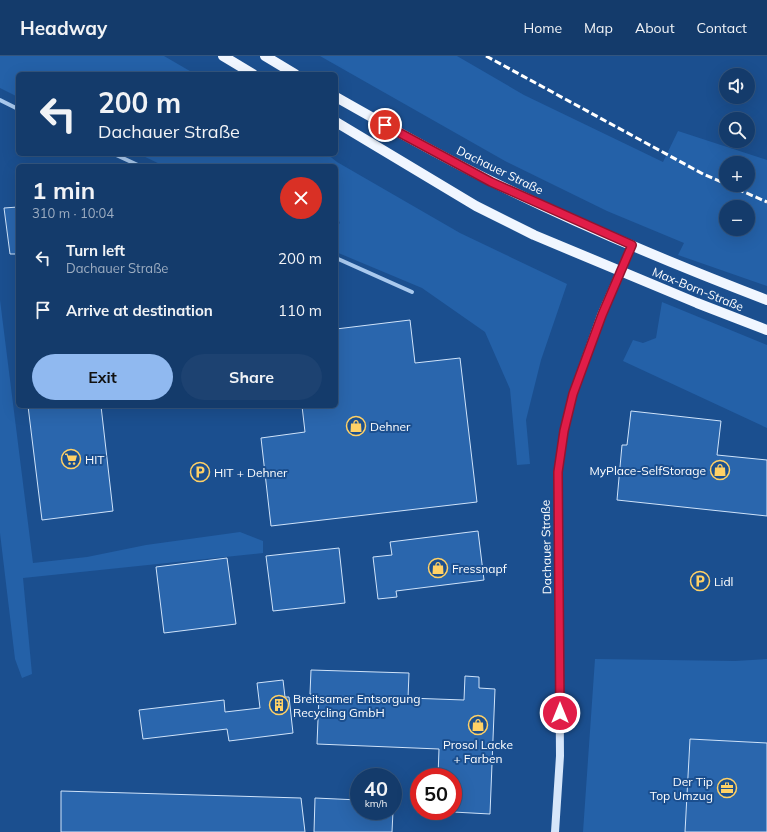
<!DOCTYPE html>
<meta charset="utf-8">
<style>
:root{--surface:#143b6b;--page:#1d4271;--text:#f1f3f6;--muted:#9dadc1;--line:#33557e;--accent:#90b9f0}
body{margin:0;font-family:Mulish,sans-serif;background:var(--page);color:var(--text);height:100vh;display:flex;flex-direction:column;font-size:15px;white-space:nowrap}
*{box-sizing:border-box;margin:0}
p{font-size:13px;color:var(--muted)}
.icon{flex:none;width:22px;height:22px;fill:none;stroke:currentColor;stroke-width:2;stroke-linecap:round;stroke-linejoin:round}
.map{position:relative;flex:1;overflow:hidden}
.drawer{position:absolute;left:16px;top:108px;width:322px;height:244px;display:flex;flex-direction:column;background:var(--surface);border-radius:6px;box-shadow:0 4px 16px #0002,0 0 0 1px var(--line)}
.drawer>*{flex:none}
.banner{position:absolute;left:16px;top:16px;width:322px;height:84px;border-radius:6px;box-shadow:0 4px 16px #0002,0 0 0 1px var(--line);background:#143b6b;color:var(--text);overflow:hidden}
.buttons{position:absolute;left:719px;top:12px;display:grid;gap:8px}
.buttons a{display:grid;place-items:center;width:36px;height:36px;border-radius:50%;background:var(--surface);box-shadow:0 4px 16px #0002,0 0 0 1px var(--line);font-size:20px}
.speed{position:absolute;left:350px;top:712px;display:flex;gap:8px;font-size:20px;font-weight:700;text-align:center}
.speed>*{display:grid;place-content:center;width:52px;height:52px;border-radius:50%;background:var(--surface);box-shadow:0 4px 16px #0002,0 0 0 1px var(--line);line-height:1}
.speed small{font-size:10px;font-weight:400}
.speed .limit{border:6px solid #d22;background:#fff;color:#111}
.pin{position:absolute;display:grid;place-items:center;width:34px;height:34px;color:#fff;margin:-17px;border:2px solid #fff;border-radius:50%;box-shadow:0 1px 4px #0007}
.me{position:absolute;width:44px;margin:-22px;rotate:0deg;stroke-linejoin:round;filter:drop-shadow(0 0 3px #0008)}
.turn{display:flex;align-items:center;gap:14px;height:84px;padding:0 16px;font-size:18px}
.turn .icon{width:52px;height:52px;stroke-width:2.5}
.turn b{display:block;font-size:28px;line-height:34px}
.round{display:grid;place-items:center;flex:none;width:42px;height:42px;border-radius:21px;background:var(--page)}
.summary{display:flex;align-items:center;justify-content:space-between;height:68px;padding:0 16px}
h1{font-size:24px;font-weight:700;line-height:30px}
.action{display:flex;gap:8px;margin-top:auto;padding:8px 16px}
.action a{flex:1;height:46px;border-radius:24px;background:var(--accent);color:#111;font-size:16px;font-weight:700;line-height:46px;text-align:center}
.action a+a{background:var(--page);color:var(--text)}
ul{padding:0;list-style:none}
li{display:flex;align-items:center;gap:12px;height:52px;padding:0 16px}
li div{flex:1}
li b{display:block;font-size:15px}
li em{font-style:normal}
header{display:flex;align-items:center;gap:24px;box-sizing:border-box;height:56px;padding:0 20px;background:var(--surface);border-bottom:1px solid var(--line)}
header strong{font-size:19px}
nav{display:flex;gap:22px;margin-inline-start:auto;font-size:14px}
.map>svg:first-child{display:block}
.green{fill:#2461a8;fill-rule:evenodd}
.building{fill:#2a66ad;stroke:#cfe3fa}
.lines{fill:none;stroke-linecap:round;stroke-linejoin:round}
.minor{stroke:#a9c9ee;stroke-width:4}
.secondary{stroke:#d6e6fa;stroke-width:8}
.primary{stroke:#f0f6ff;stroke-width:10}
.rail{stroke:#fff;stroke-width:3;stroke-dasharray:7 3;stroke-linecap:butt}
.route-casing{stroke:#92132f;stroke-width:10}
.route{stroke:#e11d48;stroke-width:7}
.labels{text-anchor:middle;dominant-baseline:central;stroke-width:4;stroke-linejoin:round;paint-order:stroke}
.street-label{font-size:12px;fill:#fff;stroke:#1b4f8f}
.poi-label{font-size:12px;fill:#fff;stroke:#1b4f8f;text-anchor:start}
</style>
<header>
<strong>Headway</strong>
<nav><a>Home</a><a>Map</a><a>About</a><a>Contact</a></nav>
</header>
<div class="map">
<svg width="767" height="776" viewBox="0 0 767 776">
<rect width="100%" height="100%" fill="#1b4f8f"/>
<g class="green">
<polygon points="0,0 164,0 195,18 18,18 18,41 0,32"/>
<path d="M320 0H457L524 39 663 106 678 75 767 104V230L678 199 684 187 607 155 505 105ZM726 107H748V129H726ZM726 151H748V173H726Z"/>
<polygon points="139,98 327,98 337,106 460,177 567,228 541,304 526,364 530,408 517,409 510,333 485,276 422,232 336,196 336,171 340,167 336,158 336,110 164,110"/>
<polygon points="0,244 33,507 87,501 146,489 240,476 263,485 263,497 23,522 32,618 22,622 15,603 0,477"/>
<polygon points="662,246 767,289 767,372 623,305 633,284 643,287 656,282"/>
<polygon points="595,603 735,605 767,603 767,687 690,683 685,776 583,776"/>
</g>
<g class="building">
<polygon points="18,151 18,198 10,198 4,152"/>
<polygon points="410,264 415,307 460,302 477,446 271,470 261,382 305,376 302,350 336,350 336,273"/>
<polygon points="28,350 101,350 113,455 42,464"/>
<polygon points="631,355 721,365 717,399 767,404 767,460 617,444 622,389 627,389"/>
<polygon points="478,475 484,524 396,535 397,541 378,543 373,501 392,499 390,486"/>
<polygon points="339,492 345,547 273,555 266,500"/>
<polygon points="227,502 236,568 164,577 156,511"/>
<polygon points="311,614 409,617 408,642 464,644 465,620 479,621 479,632 495,633 490,758 453,756 453,721 438,721 439,693 317,688 319,639 310,638"/>
<polygon points="283,624 285,641 289,641 293,677 229,685 227,673 143,683 139,654 224,644 225,656 260,652 257,627"/>
<polygon points="690,683 767,687 767,776 685,776"/>
<polygon points="61,735 301,742 305,776 61,776"/>
<polygon points="315,742 359,744 359,755 393,755 392,776 314,776"/>
</g>
<g class="lines">
<g class="minor">
<polyline points="0,44 18,53"/>
<polyline points="114,98 140,110"/>
<polyline points="336,202 412,236"/>
</g>
<polyline class="secondary" points="555,776 560,700 558,416 564,375 573,338 601,259 632,189"/>
<g class="primary">
<polyline points="223,0 253,18"/>
<polyline points="265,0 295,18"/>
<path d="M336 41C387 70 438 99 491 125 581 170 673 208 767 244"/>
<polyline points="336,66 476,150 534,179 697,247 767,274"/>
</g>
<g class="rail">
<polyline points="486,0 703,118 726,128"/>
<polyline points="728,129 767,146"/>
</g>
</g>
<g class="lines">
<g class="route-casing">
<polyline id="route" points="385,69 491,126 632,189 602,259 573,338 564,375 558,416 560,657"/>
</g>
<use href="#route" class="route"/>
</g>
<defs>
<g id="shop-ring" transform="scale(1)"><circle r="9.5" fill="#1b4f8f" stroke="#ffd166" stroke-width="1.5"/><path d="M-5-2.5h2.3a2.7 3.5 0 0 1 5.4 0H5L5.5 6h-11ZM-1.5-2.5h3a1.5 2.3 0 0 0-3 0Z" fill="#ffd166"/></g>
<g id="supermarket-ring" transform="scale(1)"><circle r="9.5" fill="#1b4f8f" stroke="#ffd166" stroke-width="1.5"/><path d="M-6-5.5h2.5l.6 2H6L4.5 2H-2.5L-4.4-4H-6ZM-1.5 3.2a1.3 1.3 0 1 0 .1 0ZM3 3.2a1.3 1.3 0 1 0 .1 0Z" fill="#ffd166"/></g>
<g id="parking-ring" transform="scale(1)"><circle r="9.5" fill="#1b4f8f" stroke="#ffd166" stroke-width="1.5"/><path d="M-3.5-5.5H1a3.5 3.5 0 0 1 0 7H-1V5.5H-3.5ZM-1-3.4V-.6H.8a1.4 1.4 0 0 0 0-2.8Z" fill="#ffd166"/></g>
<g id="building-ring" transform="scale(1)"><circle r="9.5" fill="#1b4f8f" stroke="#ffd166" stroke-width="1.5"/><path d="M-4-6H4V6H1V3H-1V6H-4ZM-2.5-4.3h1.7v1.8h-1.7ZM.8-4.3h1.7v1.8H.8ZM-2.5-1h1.7V.8h-1.7ZM.8-1h1.7V.8H.8Z" fill="#ffd166"/></g>
<g id="office-ring" transform="scale(1)"><circle r="9.5" fill="#1b4f8f" stroke="#ffd166" stroke-width="1.5"/><path d="M-6-3h4V-5.5h4V-3h4V5H-6ZM-1-4.5V-3h2v-1.5ZM-6 0V1H6V0Z" fill="#ffd166"/></g>
</defs>
<g fill-rule="evenodd">
<use href="#shop-ring" x="356" y="370"/>
<use href="#supermarket-ring" x="71" y="403"/>
<use href="#shop-ring" x="720" y="414"/>
<use href="#parking-ring" x="200" y="416"/>
<use href="#shop-ring" x="438" y="512"/>
<use href="#parking-ring" x="700" y="525"/>
<use href="#building-ring" x="279" y="649"/>
<use href="#shop-ring" x="478" y="669"/>
<use href="#office-ring" x="727" y="732"/>
</g>
<g class="labels">
<g class="street-label">
<text transform="translate(500 114) rotate(26)">Dachauer Straße</text>
<text transform="translate(698 233) rotate(22)">Max-Born-Straße</text>
<text transform="translate(546 491) rotate(-91)">Dachauer Straße</text>
</g>
<g class="poi-label">
<text x="370" y="370">Dehner</text>
<text x="85" y="403">HIT</text>
<text x="706" y="414" text-anchor="end">MyPlace-SelfStorage</text>
<text x="214" y="416">HIT + Dehner</text>
<text x="452" y="512">Fressnapf</text>
<text x="714" y="525">Lidl</text>
<text x="293" y="642">Breitsamer Entsorgung<tspan x="293" dy="14">Recycling GmbH</tspan></text>
<text x="478" y="688" text-anchor="middle">Prosol Lacke<tspan x="478" dy="14">+ Farben</tspan></text>
<text x="713" y="725" text-anchor="end">Der Tip<tspan x="713" dy="14">Top Umzug</tspan></text>
</g>
</g>
</svg>
<div class="buttons">
<a><svg class="icon" aria-label="sound" viewBox="0 0 24 24"><path d="M4 9h4l5-4v14l-5-4H4zM17 9q2 3 0 6"/></svg></a>
<a><svg class="icon" aria-label="search" viewBox="0 0 24 24"><circle cx="10" cy="10" r="6"/><path d="M15 15l6 6"/></svg></a>
<a>+</a>
<a>−</a>
</div>
<div class="speed"><div>40<small>km/h</small></div><div class="limit">50</div></div>
<div class="pin" style="left:385px;top:69px;background:#d93025"><svg class="icon" aria-label="arrive" viewBox="0 0 24 24"><path d="M6 21V4h12l-3 4 3 4H6"/></svg></div>
<svg class="me" style="left:560px;top:657px" viewBox="-20 -20 40 40"><circle r="17" fill="#e11d48" stroke="#fff" stroke-width="3"/><path d="M0-11L8 9 0 5-8 9z" fill="#fff"/></svg>
<div class="banner">
<div class="turn"><svg class="icon" aria-label="left" viewBox="0 0 24 24"><path d="M17 20v-9H6M10 6l-5 5 5 5"/></svg><div><b>200 m</b>Dachauer Straße</div></div>
</div>
<section class="drawer">
<div class="summary"><div><h1>1 min</h1><p>310 m · 10:04</p></div><a class="round" style="background:#d93025;color:#fff"><svg class="icon" aria-label="close" viewBox="0 0 24 24"><path d="M6 6l12 12M18 6L6 18"/></svg></a></div>
<ul>
<li><svg class="icon" aria-label="left" viewBox="0 0 24 24"><path d="M17 20v-9H6M10 6l-5 5 5 5"/></svg><div><b>Turn left</b><p>Dachauer Straße</p></div><em>200 m</em></li>
<li><svg class="icon" aria-label="arrive" viewBox="0 0 24 24"><path d="M6 21V4h12l-3 4 3 4H6"/></svg><div><b>Arrive at destination</b></div><em>110 m</em></li>
</ul>
<div class="action"><a>Exit</a><a>Share</a></div>
</section>
</div>
